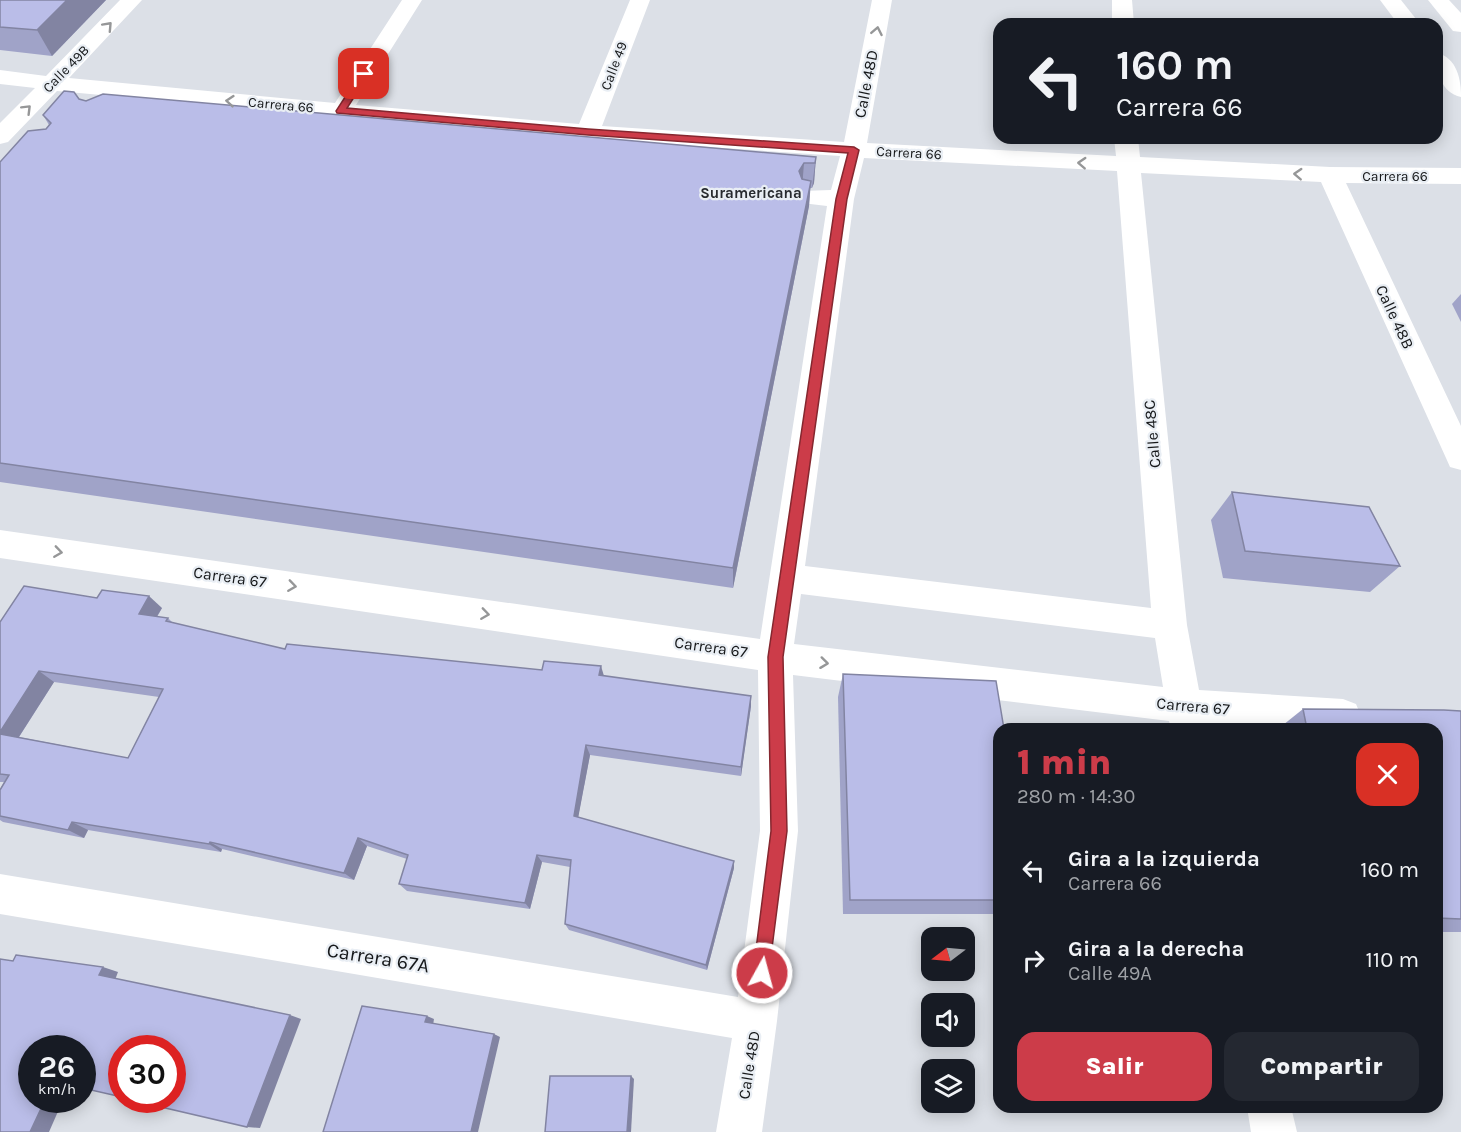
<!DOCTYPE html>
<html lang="es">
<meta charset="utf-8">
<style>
:root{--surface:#171b24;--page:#242831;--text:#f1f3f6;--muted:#9ea1a6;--accent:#cc3c49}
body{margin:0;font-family:Karla,sans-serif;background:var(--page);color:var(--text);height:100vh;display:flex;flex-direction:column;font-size:22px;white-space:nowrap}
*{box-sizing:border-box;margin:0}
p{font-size:20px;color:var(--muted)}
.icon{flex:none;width:33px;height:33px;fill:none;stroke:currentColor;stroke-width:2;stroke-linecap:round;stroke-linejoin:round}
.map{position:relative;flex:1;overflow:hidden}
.sheet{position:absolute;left:993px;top:723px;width:450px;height:390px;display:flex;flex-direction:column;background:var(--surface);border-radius:18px;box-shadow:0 3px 15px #0003}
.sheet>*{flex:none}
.banner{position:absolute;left:993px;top:18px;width:450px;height:126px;border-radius:18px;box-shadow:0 3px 15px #0003;background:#171b24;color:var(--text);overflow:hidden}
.needle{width:39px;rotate:254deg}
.controls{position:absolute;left:921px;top:927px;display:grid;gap:12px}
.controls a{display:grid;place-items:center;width:54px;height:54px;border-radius:12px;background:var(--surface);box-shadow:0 3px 15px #0003;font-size:30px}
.speed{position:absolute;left:18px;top:1035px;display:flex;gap:12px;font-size:30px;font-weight:700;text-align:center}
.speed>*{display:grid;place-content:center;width:78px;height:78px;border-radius:50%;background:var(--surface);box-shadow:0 3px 15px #0003;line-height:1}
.speed small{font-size:15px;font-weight:400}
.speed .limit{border:9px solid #d22;background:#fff;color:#111}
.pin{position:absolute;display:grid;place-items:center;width:51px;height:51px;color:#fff;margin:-26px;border-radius:12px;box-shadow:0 3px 9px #0006}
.me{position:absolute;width:66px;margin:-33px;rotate:7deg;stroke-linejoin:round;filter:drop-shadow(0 0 4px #0008)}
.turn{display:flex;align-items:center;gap:21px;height:126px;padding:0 24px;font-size:27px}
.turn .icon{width:78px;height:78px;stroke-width:2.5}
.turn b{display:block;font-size:42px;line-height:51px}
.round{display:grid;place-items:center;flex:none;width:63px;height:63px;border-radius:18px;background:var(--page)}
.summary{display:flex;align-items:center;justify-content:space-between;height:102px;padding:0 24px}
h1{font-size:36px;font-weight:800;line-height:45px;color:var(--accent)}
.action{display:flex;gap:12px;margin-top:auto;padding:12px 24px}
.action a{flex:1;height:69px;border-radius:18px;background:var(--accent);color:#fff;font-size:24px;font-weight:800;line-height:69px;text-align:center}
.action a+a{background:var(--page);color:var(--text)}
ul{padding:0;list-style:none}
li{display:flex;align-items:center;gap:18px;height:90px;padding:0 24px}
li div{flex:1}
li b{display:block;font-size:22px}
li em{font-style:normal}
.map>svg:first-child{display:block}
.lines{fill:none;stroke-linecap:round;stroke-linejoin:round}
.minor{fill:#fff;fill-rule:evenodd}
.major{fill:#fff;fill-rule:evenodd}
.wall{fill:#a0a3c8;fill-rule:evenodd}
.shaded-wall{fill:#8284a2}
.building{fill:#babde8;stroke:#8284a2;stroke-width:1.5}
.oneway{stroke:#969798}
.route{fill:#cc3c49;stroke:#85272f;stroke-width:1.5}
.labels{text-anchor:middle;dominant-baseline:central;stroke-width:4.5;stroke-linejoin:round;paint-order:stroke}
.far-street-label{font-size:14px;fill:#16181a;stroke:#e9eef4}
.far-neighbourhood-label{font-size:15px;font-weight:bold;fill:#272a2f;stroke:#e9eef4}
.street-label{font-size:16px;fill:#16181a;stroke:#e9eef4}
.near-street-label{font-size:20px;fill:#16181a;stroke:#e9eef4}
</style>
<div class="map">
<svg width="1461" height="1132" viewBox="0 0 1461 1132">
<rect width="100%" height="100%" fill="#dce0e7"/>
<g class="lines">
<g class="minor">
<path d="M120 0H142L69 78 335 103 402 0H422L356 105 579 124 630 0H650L602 126 844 142 872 0H892L867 143 1116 156 1114 138H1138L1140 157 1330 167 1461 168V184L1346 183 1461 426V470L1450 467 1446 458 1321 182 1141 173 1187 625 1199 690 1343 699 1356 704 1361 716 1356 728 1282 729 1206 724 1205 729H1171L1169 721 793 675 798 831 777 1021 762 1132H716L732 1038 0 914V874L738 997 760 831 758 670 0 558V530L760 639 827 206 802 203 799 197 802 191 831 190 840 156 588 139 57 91 8 142 0 144V123L35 88 0 84V70L46 76ZM864 158 1117 171 1151 608 805 566 854 199ZM801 594 1155 638 1163 687 794 644Z"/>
<polygon points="1112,0 1132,0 1134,24 1112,24"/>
<polygon points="1428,0 1449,0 1461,13 1461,32 1453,31"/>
<polygon points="1247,1107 1291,1107 1297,1132 1251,1132"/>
</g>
<g class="major">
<polygon points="1380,0 1401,0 1420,24 1398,24"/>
<path d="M1437 53C1457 58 1461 79 1461 97 1440 92 1437 72 1437 53Z"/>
</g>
</g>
<g class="wall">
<polygon points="0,0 106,0 52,56 0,50"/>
<polygon points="79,99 86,101 816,157 814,183 812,188 810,188 809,206 733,588 0,482 0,162 46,129 49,125 43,115"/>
<polygon points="1461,294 1461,322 1452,304"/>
<polygon points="1232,492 1400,566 1370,592 1223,578 1211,520"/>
<path d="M162 608 157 617 168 618 173 623 285 649 604 676 751 696V706L741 776 590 755 578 817 734 868 707 970 569 930 565 924 570 867 542 862 530 909 407 891 399 884 407 859 367 846 354 880 222 849 221 852 88 830 84 838 3 822 0 820V790L4 782H0V622ZM54 682 159 697 128 758 19 737Z"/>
<polygon points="843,674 999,729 999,914 843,914 838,697"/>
<polygon points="1303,709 1461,711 1461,932 1437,932 1437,729 1278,729"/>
</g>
<g class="shaded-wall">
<polygon points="67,0 106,0 52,56 37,30"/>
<polygon points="816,157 814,183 812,188 815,163"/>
<polygon points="804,163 802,189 799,171"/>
<polygon points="811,181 809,206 733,588 733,568"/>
<polygon points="149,596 162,608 151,626 139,614"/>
<polygon points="601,666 604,676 599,675"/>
<polygon points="39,671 54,682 15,743 0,734 0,732"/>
<polygon points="751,696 751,706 741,776 741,767"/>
<polygon points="586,745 590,755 577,824 574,816"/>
<polygon points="72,822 88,830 84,838 68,830"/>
<polygon points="358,838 367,846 354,880 344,873"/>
<polygon points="210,842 222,849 221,852 209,844"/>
<polygon points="537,855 542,862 530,909 525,903"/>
<polygon points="734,861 734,868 707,970 706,965"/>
<polygon points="103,967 118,972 115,980 99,975"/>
<polygon points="290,1015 301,1019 260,1128 247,1127"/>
<polygon points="427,1016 434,1019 433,1025 425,1022"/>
<polygon points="494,1034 500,1037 478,1132 471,1132"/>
<polygon points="631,1076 634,1079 631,1132 627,1132"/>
<polygon points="45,1100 63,1100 49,1132 30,1132"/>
</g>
<g class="building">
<polygon points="0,0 67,0 37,30 0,27"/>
<polygon points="64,91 74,92 79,99 86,101 103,94 816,157 815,163 804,163 799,171 802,179 811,181 733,568 0,463 0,162 28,131 46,129 51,123 43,115"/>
<polygon points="1232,492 1369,507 1400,566 1245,551"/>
<polygon points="24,586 97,598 102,590 149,596 139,614 168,618 166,621 285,649 287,644 542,670 544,661 601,666 599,675 751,696 741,767 586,745 574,816 734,861 706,965 565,924 571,860 537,855 525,903 399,884 408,855 358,838 344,873 210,842 209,844 72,822 68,830 0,816 0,790 9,775 0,774 0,734 128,758 163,689 39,671 0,732 0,622"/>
<polygon points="843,674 996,681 1004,729 999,729 999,900 850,900"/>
<polygon points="1303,709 1444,710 1461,711 1461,919 1437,918 1437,729 1307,729"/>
<polygon points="16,955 103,967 99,975 290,1015 247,1127 131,1100 172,1100 172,1048 122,1048 122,1097 82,1088 82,1048 32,1048 32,1100 45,1100 30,1132 0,1132 0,959 13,961"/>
<polygon points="362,1006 427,1016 425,1022 494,1034 471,1132 323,1132"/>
<polygon points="550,1076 631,1076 627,1132 545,1132"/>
</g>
<defs><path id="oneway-chevron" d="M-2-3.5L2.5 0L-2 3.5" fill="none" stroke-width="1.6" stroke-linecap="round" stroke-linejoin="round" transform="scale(1.5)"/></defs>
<g class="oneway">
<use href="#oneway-chevron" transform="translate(108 26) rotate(-47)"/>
<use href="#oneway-chevron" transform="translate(877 31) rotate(-79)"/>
<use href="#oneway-chevron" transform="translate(230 101) rotate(-175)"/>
<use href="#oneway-chevron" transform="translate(27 109) rotate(-45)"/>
<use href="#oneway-chevron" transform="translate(1082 163) rotate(-177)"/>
<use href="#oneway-chevron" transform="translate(1298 174) rotate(-177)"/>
<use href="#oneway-chevron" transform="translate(58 552) rotate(8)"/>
<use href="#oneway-chevron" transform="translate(292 586) rotate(8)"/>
<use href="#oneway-chevron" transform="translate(485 614) rotate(8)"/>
<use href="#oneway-chevron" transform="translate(824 663) rotate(7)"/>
</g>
<polygon class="route" points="364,71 369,74 347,108 588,129 854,147 859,150 847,199 783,657 787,831 768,979 762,982 756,979 753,973 771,831 768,657 836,199 848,153 588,135 337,113 336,111 360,74"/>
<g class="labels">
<g class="far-street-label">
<text transform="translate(614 66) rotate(-69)">Calle 49</text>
<text transform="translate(66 69) rotate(-46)">Calle 49B</text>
<text transform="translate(281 105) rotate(5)">Carrera 66</text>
<text transform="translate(909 153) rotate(3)">Carrera 66</text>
<text x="1395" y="176">Carrera 66</text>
</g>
<g class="far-neighbourhood-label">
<text x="751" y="193">Suramericana</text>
</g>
<g class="street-label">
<text transform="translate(866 84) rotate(-79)">Calle 48D</text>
<text transform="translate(1395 317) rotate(65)">Calle 48B</text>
<text transform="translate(1152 434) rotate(-95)">Calle 48C</text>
<text transform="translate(230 577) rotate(8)">Carrera 67</text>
<text transform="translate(711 647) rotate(8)">Carrera 67</text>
<text transform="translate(1193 706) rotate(5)">Carrera 67</text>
<text transform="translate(749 1065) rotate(-81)">Calle 48D</text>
</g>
<g class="near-street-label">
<text transform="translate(378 958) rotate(9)">Carrera 67A</text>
</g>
</g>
</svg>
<div class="controls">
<a><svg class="needle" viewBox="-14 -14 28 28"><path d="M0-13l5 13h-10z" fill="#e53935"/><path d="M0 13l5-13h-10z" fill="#9ea1a6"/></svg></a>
<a><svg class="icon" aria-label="sound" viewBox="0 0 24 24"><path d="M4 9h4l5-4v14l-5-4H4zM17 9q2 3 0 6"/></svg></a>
<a><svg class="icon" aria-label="layers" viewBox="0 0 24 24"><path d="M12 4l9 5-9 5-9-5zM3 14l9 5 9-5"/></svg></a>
</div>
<div class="speed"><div>26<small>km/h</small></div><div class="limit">30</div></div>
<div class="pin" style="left:364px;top:74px;background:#d93025"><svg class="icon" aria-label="arrive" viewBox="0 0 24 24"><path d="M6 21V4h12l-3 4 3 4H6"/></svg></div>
<svg class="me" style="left:762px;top:973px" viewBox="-20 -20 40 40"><circle r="17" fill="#cc3c49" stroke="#fff" stroke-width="3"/><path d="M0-11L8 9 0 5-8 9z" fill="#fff"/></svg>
<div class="banner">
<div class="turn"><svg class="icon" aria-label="left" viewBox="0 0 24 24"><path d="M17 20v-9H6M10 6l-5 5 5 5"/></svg><div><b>160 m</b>Carrera 66</div></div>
</div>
<section class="sheet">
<div class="summary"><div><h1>1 min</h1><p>280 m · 14:30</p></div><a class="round" style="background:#d93025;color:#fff"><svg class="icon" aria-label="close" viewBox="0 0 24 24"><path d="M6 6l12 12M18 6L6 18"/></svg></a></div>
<ul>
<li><svg class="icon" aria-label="left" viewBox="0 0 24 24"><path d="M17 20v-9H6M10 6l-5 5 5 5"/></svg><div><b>Gira a la izquierda</b><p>Carrera 66</p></div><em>160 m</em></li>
<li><svg class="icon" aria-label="right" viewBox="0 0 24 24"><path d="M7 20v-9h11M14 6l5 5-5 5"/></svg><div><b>Gira a la derecha</b><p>Calle 49A</p></div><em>110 m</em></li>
</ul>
<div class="action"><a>Salir</a><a>Compartir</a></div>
</section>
</div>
